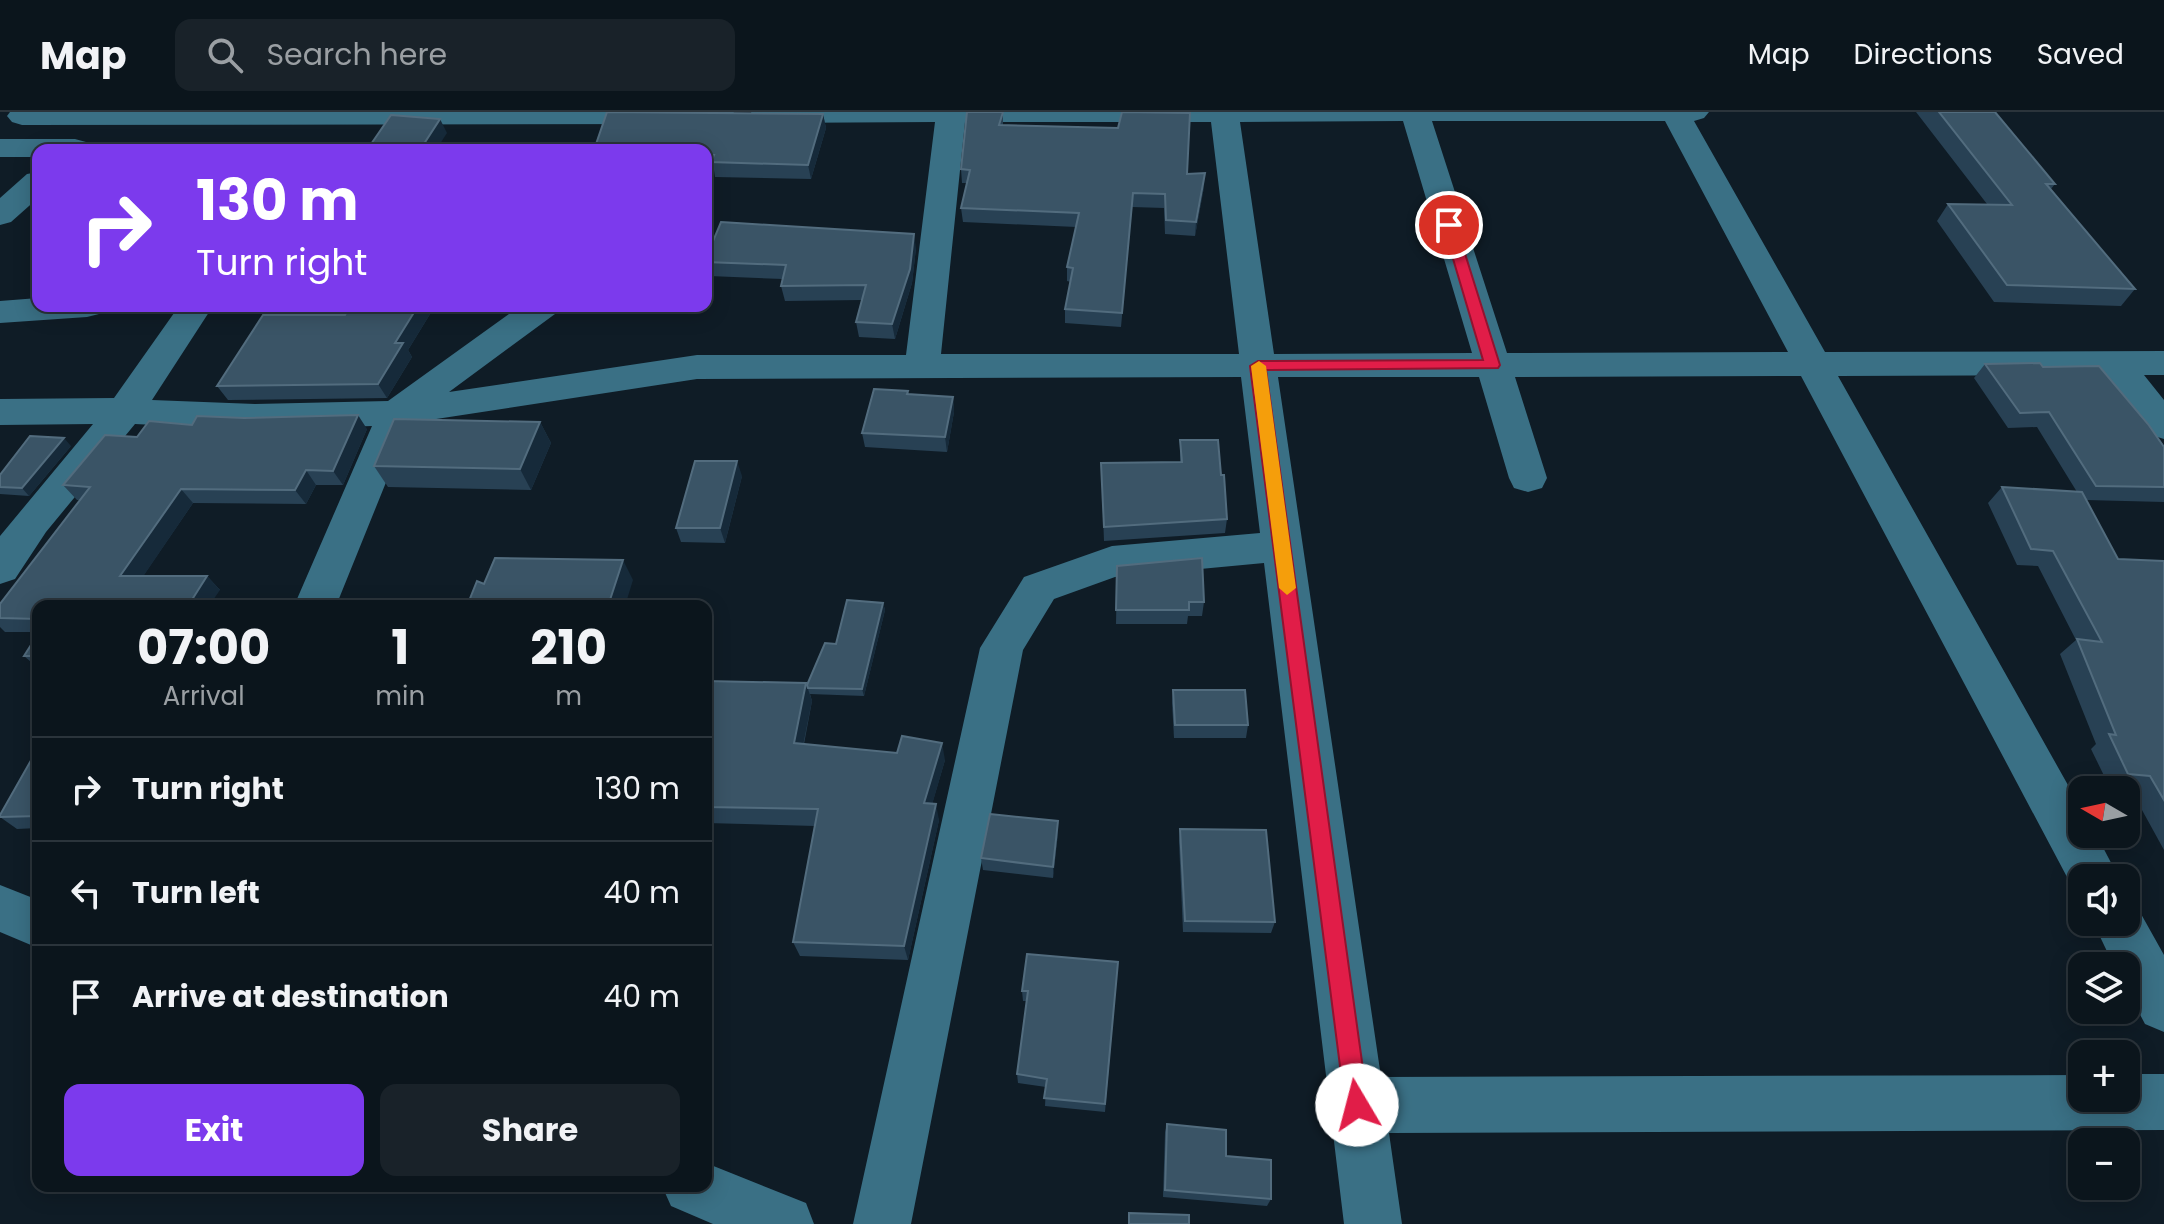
<!DOCTYPE html>
<meta charset="utf-8">
<style>
:root{--surface:#0b151c;--page:#192229;--text:#f1f3f6;--muted:#9a9fa3;--line:#2b343b;--accent:#7c3aed}
body{margin:0;font-family:Poppins,sans-serif;background:var(--page);color:var(--text);height:100vh;display:flex;flex-direction:column;font-size:30px;white-space:nowrap}
*{box-sizing:border-box;margin:0}
p{font-size:26px;color:var(--muted)}
.icon{flex:none;width:44px;height:44px;fill:none;stroke:currentColor;stroke-width:2;stroke-linecap:round;stroke-linejoin:round}
.map{position:relative;flex:1;overflow:hidden}
.drawer{position:absolute;left:32px;top:488px;width:680px;height:592px;display:flex;flex-direction:column;background:var(--surface);border-radius:16px;box-shadow:0 4px 20px #0003,0 0 0 2px var(--line)}
.drawer>*{flex:none}
.guide{position:absolute;left:32px;top:32px;width:680px;height:168px;border-radius:16px;box-shadow:0 4px 20px #0003,0 0 0 2px var(--line);background:#7c3aed;color:#fff;overflow:hidden}
.needle{width:52px;rotate:279deg}
.controls{position:absolute;left:2068px;top:664px;display:grid;gap:16px}
.controls a{display:grid;place-items:center;width:72px;height:72px;border-radius:16px;background:var(--surface);box-shadow:0 4px 20px #0003,0 0 0 2px var(--line);font-size:40px}
.pin{position:absolute;display:grid;place-items:center;width:68px;height:68px;color:#fff;margin:-34px;border:4px solid #fff;border-radius:50%;box-shadow:0 2px 8px #0007}
.me{position:absolute;width:88px;margin:-44px;rotate:352deg;stroke-linejoin:round;filter:drop-shadow(0 0 6px #0008)}
.turn{display:flex;align-items:center;gap:28px;height:168px;padding:0 32px;font-size:36px}
.turn .icon{width:104px;height:104px;stroke-width:2.5}
.turn b{display:block;font-size:56px;line-height:68px}
.eta{display:flex;justify-content:space-evenly;align-items:center;height:136px;text-align:center}
.eta b{font-size:48px;font-weight:700;line-height:56px}
.action{display:flex;gap:16px;margin-top:auto;padding:16px 32px}
.action a{flex:1;height:92px;border-radius:16px;background:var(--accent);color:#fff;font-size:32px;font-weight:700;line-height:92px;text-align:center}
.action a+a{background:var(--page);color:var(--text)}
ul{padding:0;list-style:none}
li{display:flex;align-items:center;gap:24px;height:104px;padding:0 32px;border-top:2px solid var(--line)}
li div{flex:1}
li b{display:block;font-size:30px}
li em{font-style:normal}
header{display:flex;align-items:center;gap:48px;box-sizing:border-box;height:112px;padding:0 40px;background:var(--surface);border-bottom:2px solid var(--line)}
header strong{font-size:38px}
nav{display:flex;gap:44px;margin-inline-start:auto;font-size:28px}
.search{width:560px;height:72px;background:var(--page);display:flex;align-items:center;gap:20px;box-sizing:border-box;padding:0 28px;border-radius:16px;color:var(--muted);font-size:30px}
.map>svg:first-child{display:block}
.lines{fill:none;stroke-linecap:round;stroke-linejoin:round}
.minor{fill:#3a7085;fill-rule:evenodd}
.wall{fill:#284154}
.shaded-wall{fill:#162a3a}
.building{fill:#3a5466;stroke:#526c7e;stroke-width:2}
.route{fill:#e11d48;stroke:#92132f;stroke-width:2}
.slow{fill:#f59e0b}
</style>
<header>
<strong>Map</strong>
<div class="search"><svg class="icon" aria-label="search" viewBox="0 0 24 24"><circle cx="10" cy="10" r="6"/><path d="M15 15l6 6"/></svg>Search here</div>
<nav><a>Map</a><a>Directions</a><a>Saved</a></nav>
</header>
<div class="map">
<svg width="2164" height="1112" viewBox="0 0 2164 1112">
<rect width="100%" height="100%" fill="#0f1c26"/>
<g class="lines">
<g class="minor">
<polygon points="10,0 681,0 683,3 678,9 668,12 22,13 12,10 7,4"/>
<polygon points="704,0 734,0 707,44 706,38 681,38"/>
<path d="M751 0H1709L1704 6 1694 9 1825 240 2164 239V263H2144L2164 288V327L2151 323 2105 263 1838 264 2082 698V722H2096L2119 766H2082V784L2076 782 1801 264 1515 265 1547 366 1542 376 1528 380 1514 376 1509 366 1479 265H1278L1381 965 2082 963V986H2126V962H2164V1018L1389 1021 1402 1112H1344L1264 451 1115 465 1054 487 1023 538 911 1112H853L980 536 1024 465 1112 434 1260 421 1241 265 697 267 410 311 336 494H294L372 314 255 318 135 312 46 420 15 467 0 472V424L93 312 0 313V287L114 286 179 194H213L152 288 255 292 388 289 520 194H560L555 202 449 280 697 243H906L935 10 764 11 754 8ZM1403 9 1472 241 1274 242 1240 10ZM1432 9H1665L1788 240 1507 241ZM965 10H1211L1239 242H941Z"/>
<polygon points="0,27 75,27 86,30 90,36 38,38 38,45 0,45"/>
<polygon points="38,60 38,86 11,110 0,113 0,86 27,62"/>
<polygon points="38,186 38,194 104,194 99,202 87,205 0,211 0,189"/>
<polygon points="0,773 38,788 38,836 0,820"/>
<polygon points="2126,789 2136,793 2164,843 2164,920 2145,912 2126,876 2126,854 2114,854 2093,810 2126,810"/>
<polygon points="706,1051 806,1091 814,1112 713,1112 671,1094 662,1074 706,1074"/>
</g>
</g>
<g class="wall">
<polygon points="1003,0 1003,13 1187,62 1204,75 1195,124 1165,122 1164,96 1132,95 1121,215 1065,211 1065,197 1071,170 1067,169 1067,155 1076,115 963,110 961,96 967,71 962,71 961,57"/>
<polygon points="1916,0 1995,0 2055,72 2051,77 2135,177 2121,194 1994,190 1937,109 1948,92 1987,92"/>
<polygon points="823,2 826,16 811,67 715,65 714,58 709,58 706,50 706,38 594,38"/>
<polygon points="916,136 912,171 895,227 859,225 856,210 862,188 785,189 781,174 783,167 709,164 706,154 706,146"/>
<polygon points="349,194 435,194 408,238 412,245 387,286 228,288 217,274 345,203"/>
<polygon points="1985,252 2043,255 2164,335 2164,390 2086,388 2118,447 2164,449 2164,738 2131,678 2110,676 2091,637 2096,632 2060,542 2076,528 2038,454 2017,453 1988,391 2002,375 2077,380 2037,315 2008,316 1974,266"/>
<polygon points="908,279 909,282 953,285 954,300 947,340 865,335 862,321"/>
<polygon points="540,310 551,331 531,378 388,375 374,354"/>
<polygon points="192,313 367,317 343,373 316,373 306,392 193,391 143,464 207,464 220,478 38,494 38,520 5,520 0,515 0,492 80,388 77,388 63,373 137,325"/>
<polygon points="1180,328 1221,363 1227,407 1225,421 1104,429 1101,351 1180,350"/>
<polygon points="71,334 29,384 0,382 0,363"/>
<polygon points="742,364 725,431 681,430 676,416"/>
<polygon points="1117,454 1204,490 1202,504 1188,504 1187,512 1116,512"/>
<polygon points="883,491 885,498 864,584 810,582 812,589 804,632 945,648 932,692 939,708 908,848 800,844 793,830 815,714 706,711 706,569 807,573 836,532"/>
<polygon points="38,522 38,556 24,544"/>
<polygon points="1173,578 1248,613 1246,626 1174,626 1172,591"/>
<polygon points="38,636 38,716 17,717 0,705 0,703"/>
<polygon points="1058,709 1058,721 1053,766 983,758 981,746"/>
<polygon points="1180,717 1275,810 1271,821 1183,820 1179,729"/>
<polygon points="1118,850 1105,1000 1045,994 1046,975 1018,971 1017,962 1027,889 1023,889 1022,879"/>
<polygon points="1167,1012 1226,1044 1271,1087 1267,1094 1163,1085 1165,1020"/>
</g>
<g class="shaded-wall">
<polygon points="823,2 826,16 811,67 808,53"/>
<polygon points="440,7 447,21 436,38 420,38"/>
<polygon points="1205,61 1204,75 1195,124 1196,110"/>
<polygon points="914,122 916,136 912,171 895,227 892,212"/>
<polygon points="418,194 435,194 408,238 412,245 387,286 378,272 395,231"/>
<polygon points="953,285 954,300 947,340 945,325"/>
<polygon points="358,303 367,317 343,373 333,359"/>
<polygon points="540,310 551,331 531,378 520,357"/>
<polygon points="64,326 71,334 29,384 22,376"/>
<polygon points="737,349 742,364 725,431 720,416"/>
<polygon points="306,358 316,373 306,392 295,378"/>
<polygon points="181,377 193,391 134,478 120,464"/>
<polygon points="623,448 633,468 625,494 608,494"/>
<polygon points="207,464 220,478 209,494 188,494"/>
<polygon points="883,491 885,498 864,584 862,577"/>
<polygon points="806,571 812,589 800,648 794,631"/>
<polygon points="942,631 945,648 928,707 924,691"/>
<polygon points="936,692 939,708 908,848 904,834"/>
<polygon points="1058,709 1058,721 1053,766 1053,755"/>
</g>
<g class="building">
<polygon points="607,0 823,2 808,53 711,50 714,43 706,43 708,36 594,38"/>
<polygon points="967,0 1003,0 999,13 1118,16 1122,0 1190,1 1187,62 1205,61 1196,110 1166,108 1165,82 1133,81 1122,201 1065,197 1073,156 1067,155 1079,101 961,96 970,58 961,57"/>
<polygon points="1939,0 1995,0 2055,72 2046,72 2135,177 2007,173 1948,92 2012,93"/>
<polygon points="391,3 440,7 420,38 367,38"/>
<polygon points="721,110 914,122 910,157 892,212 856,210 866,173 781,174 786,153 706,150 706,146"/>
<polygon points="349,194 418,194 395,231 403,231 378,272 217,274 263,203 345,203"/>
<polygon points="2040,251 2043,255 2099,254 2148,312 2164,335 2164,375 2096,374 2049,300 2020,301 1985,252"/>
<polygon points="874,277 908,279 907,282 953,285 945,325 862,321"/>
<polygon points="358,303 333,359 306,358 295,378 181,377 120,464 207,464 188,494 38,494 38,507 0,506 0,492 90,375 63,373 105,323 137,325 149,309 192,313 197,304 244,306"/>
<polygon points="394,307 540,310 520,357 374,354"/>
<polygon points="30,324 64,326 22,376 0,375 0,363"/>
<polygon points="1180,328 1218,328 1221,363 1224,363 1227,407 1104,415 1101,351 1182,350"/>
<polygon points="695,349 737,349 720,416 676,416"/>
<polygon points="2002,375 2082,380 2118,447 2164,449 2164,688 2150,664 2128,662 2109,622 2116,623 2077,527 2102,530 2053,439 2031,437"/>
<polygon points="495,446 623,448 608,494 467,494 477,469 484,472"/>
<polygon points="1202,446 1204,490 1189,490 1189,498 1116,498 1117,454"/>
<polygon points="847,488 883,491 862,577 808,576 807,573 825,531 836,532"/>
<polygon points="38,522 38,544 24,544"/>
<polygon points="706,569 806,571 794,631 897,641 902,624 942,631 924,691 936,692 904,834 793,830 818,697 706,695"/>
<polygon points="1173,578 1245,578 1248,613 1175,613"/>
<polygon points="38,636 38,704 0,705 0,703"/>
<polygon points="990,702 1058,709 1053,755 981,746"/>
<polygon points="1180,717 1266,718 1275,810 1185,809"/>
<polygon points="1027,842 1118,850 1105,992 1044,986 1047,967 1017,962 1028,879 1022,879"/>
<polygon points="1167,1012 1226,1018 1226,1044 1271,1048 1271,1087 1165,1078"/>
<polygon points="1129,1101 1189,1103 1189,1112 1129,1112"/>
</g>
<polygon class="route" points="1449,109 1456,113 1500,253 1498,256 1266,258 1368,993 1365,1001 1357,1004 1349,1001 1345,993 1250,254 1258,249 1483,248 1443,113"/>
<polygon class="slow" points="1259,249 1266,254 1296,476 1287,483 1279,476 1251,254"/>
</svg>
<div class="controls">
<a><svg class="needle" viewBox="-14 -14 28 28"><path d="M0-13l5 13h-10z" fill="#e53935"/><path d="M0 13l5-13h-10z" fill="#9a9fa3"/></svg></a>
<a><svg class="icon" aria-label="sound" viewBox="0 0 24 24"><path d="M4 9h4l5-4v14l-5-4H4zM17 9q2 3 0 6"/></svg></a>
<a><svg class="icon" aria-label="layers" viewBox="0 0 24 24"><path d="M12 4l9 5-9 5-9-5zM3 14l9 5 9-5"/></svg></a>
<a>+</a>
<a>−</a>
</div>
<div class="pin" style="left:1449px;top:113px;background:#d93025"><svg class="icon" aria-label="arrive" viewBox="0 0 24 24"><path d="M6 21V4h12l-3 4 3 4H6"/></svg></div>
<svg class="me" style="left:1357px;top:993px" viewBox="-20 -20 40 40"><circle r="19" fill="#fff"/><path d="M0-13L10 11 0 6-10 11z" fill="#e11d48"/></svg>
<div class="guide">
<div class="turn"><svg class="icon" aria-label="right" viewBox="0 0 24 24"><path d="M7 20v-9h11M14 6l5 5-5 5"/></svg><div><b>130 m</b>Turn right</div></div>
</div>
<section class="drawer">
<div class="eta">
<div><b>07:00</b><p>Arrival</p></div>
<div><b>1</b><p>min</p></div>
<div><b>210</b><p>m</p></div>
</div>
<ul>
<li><svg class="icon" aria-label="right" viewBox="0 0 24 24"><path d="M7 20v-9h11M14 6l5 5-5 5"/></svg><div><b>Turn right</b></div><em>130 m</em></li>
<li><svg class="icon" aria-label="left" viewBox="0 0 24 24"><path d="M17 20v-9H6M10 6l-5 5 5 5"/></svg><div><b>Turn left</b></div><em>40 m</em></li>
<li><svg class="icon" aria-label="arrive" viewBox="0 0 24 24"><path d="M6 21V4h12l-3 4 3 4H6"/></svg><div><b>Arrive at destination</b></div><em>40 m</em></li>
</ul>
<div class="action"><a>Exit</a><a>Share</a></div>
</section>
</div>
